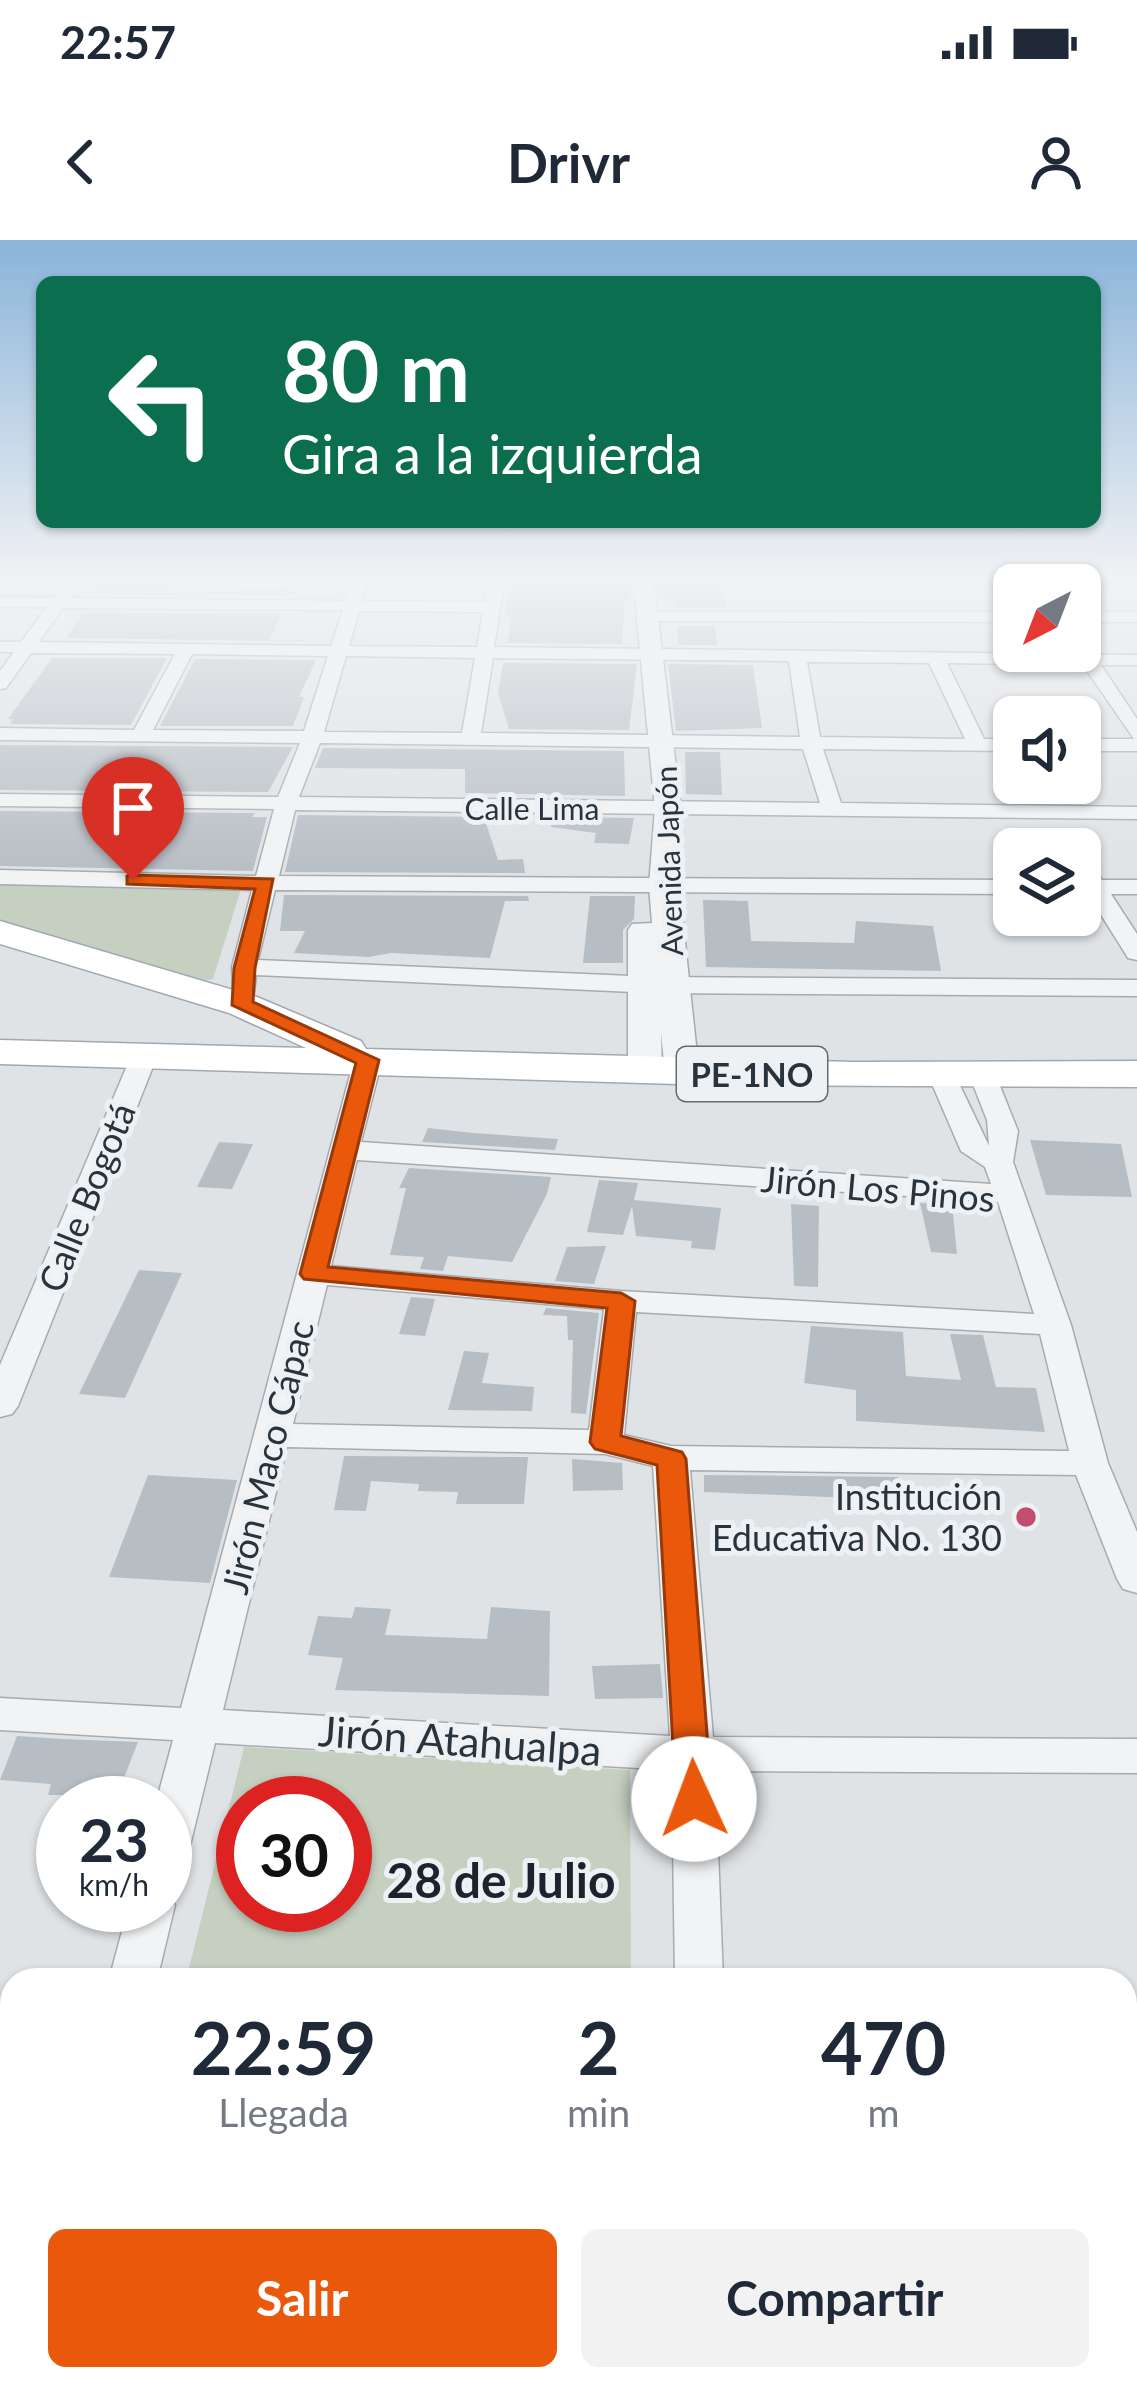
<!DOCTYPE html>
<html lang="es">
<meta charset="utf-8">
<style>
:root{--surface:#fff;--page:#f2f2f3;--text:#1f2937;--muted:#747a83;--accent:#ea580c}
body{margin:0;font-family:Lato,sans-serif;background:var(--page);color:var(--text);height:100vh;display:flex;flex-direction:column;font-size:45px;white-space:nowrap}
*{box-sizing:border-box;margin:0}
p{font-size:39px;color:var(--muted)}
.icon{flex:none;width:66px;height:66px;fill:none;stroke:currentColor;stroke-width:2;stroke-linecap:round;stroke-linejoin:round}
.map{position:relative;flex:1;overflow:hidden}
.side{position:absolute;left:0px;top:1728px;width:1137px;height:423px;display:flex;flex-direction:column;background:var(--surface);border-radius:36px 36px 0 0;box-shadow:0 3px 9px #0004}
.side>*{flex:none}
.hud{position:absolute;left:36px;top:36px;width:1065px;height:252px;border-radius:18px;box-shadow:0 3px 9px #0004;background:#0b6e4f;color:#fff;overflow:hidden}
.needle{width:78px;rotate:222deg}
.controls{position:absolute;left:993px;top:324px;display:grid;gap:24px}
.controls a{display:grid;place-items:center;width:108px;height:108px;border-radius:18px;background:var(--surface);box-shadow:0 3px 9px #0004;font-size:60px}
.speed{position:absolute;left:36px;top:1536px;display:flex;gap:24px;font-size:60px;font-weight:700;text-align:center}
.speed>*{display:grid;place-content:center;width:156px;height:156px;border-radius:50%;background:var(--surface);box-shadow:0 3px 9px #0004;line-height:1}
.speed small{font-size:30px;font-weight:400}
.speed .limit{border:18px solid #d22;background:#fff;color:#111}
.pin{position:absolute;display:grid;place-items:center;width:102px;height:102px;color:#fff;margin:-123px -51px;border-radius:50% 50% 50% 0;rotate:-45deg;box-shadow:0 0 12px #0007}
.pin .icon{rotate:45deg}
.me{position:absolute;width:132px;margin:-66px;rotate:358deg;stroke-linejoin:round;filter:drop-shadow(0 0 9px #0008)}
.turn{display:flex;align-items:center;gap:42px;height:252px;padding:0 48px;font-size:54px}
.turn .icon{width:156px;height:156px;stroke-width:2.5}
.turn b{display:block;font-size:84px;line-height:102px}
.eta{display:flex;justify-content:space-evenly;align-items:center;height:204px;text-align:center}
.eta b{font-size:72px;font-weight:700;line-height:84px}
.action{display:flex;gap:24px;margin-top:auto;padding:24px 48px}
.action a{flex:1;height:138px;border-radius:18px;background:var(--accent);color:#fff;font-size:48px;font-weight:700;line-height:138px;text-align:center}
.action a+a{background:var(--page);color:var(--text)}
.status{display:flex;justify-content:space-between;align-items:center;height:84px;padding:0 60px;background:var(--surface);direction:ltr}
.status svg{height:33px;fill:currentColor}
header{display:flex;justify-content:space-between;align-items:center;height:156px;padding:0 48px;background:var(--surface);font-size:54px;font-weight:700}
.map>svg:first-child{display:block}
.green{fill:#c6d0c0;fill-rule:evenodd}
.building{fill:#b6bdc3}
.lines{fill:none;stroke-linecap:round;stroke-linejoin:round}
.minor-casing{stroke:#a5abb0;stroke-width:3}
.tertiary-casing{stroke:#a5abb0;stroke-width:3}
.primary-casing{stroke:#9fa9b1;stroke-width:3}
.minor{fill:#f1f3f5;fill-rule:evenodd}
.tertiary{fill:#f1f3f5;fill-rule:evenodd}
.primary{fill:#fff;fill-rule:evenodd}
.route{fill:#ea580c;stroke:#983908;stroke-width:3}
.poi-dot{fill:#c14e6f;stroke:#eef1f4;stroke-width:4.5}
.labels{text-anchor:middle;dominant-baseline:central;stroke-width:10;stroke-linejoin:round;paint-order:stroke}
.far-street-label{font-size:30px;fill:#29333c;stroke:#eef1f4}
.shield{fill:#eef1f4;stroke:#646c73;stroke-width:3}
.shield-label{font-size:33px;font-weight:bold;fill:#29333c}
.street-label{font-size:36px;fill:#29333c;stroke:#eef1f4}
.poi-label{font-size:36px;fill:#29333c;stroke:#eef1f4;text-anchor:end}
.near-street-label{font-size:42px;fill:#29333c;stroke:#eef1f4}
.near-neighbourhood-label{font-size:48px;font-weight:bold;fill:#1b242d;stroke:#eef1f4}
</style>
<div class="status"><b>22:57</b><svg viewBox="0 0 49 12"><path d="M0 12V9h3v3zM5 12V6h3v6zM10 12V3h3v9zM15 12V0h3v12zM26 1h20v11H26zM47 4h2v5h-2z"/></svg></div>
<header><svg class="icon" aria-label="back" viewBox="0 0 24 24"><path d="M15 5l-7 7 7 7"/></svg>Drivr<svg class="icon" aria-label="person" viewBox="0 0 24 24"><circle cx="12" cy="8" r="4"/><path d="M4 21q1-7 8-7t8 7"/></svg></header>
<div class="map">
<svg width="1137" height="2149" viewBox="0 0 1137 2149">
<rect width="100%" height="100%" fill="#dfe3e6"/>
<g class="green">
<polygon points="0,644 241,649 213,739 192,743 0,687"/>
<path d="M244 1507 630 1530 631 1740H186ZM243 1563H345V1665H243Z"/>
</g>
<g class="building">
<polygon points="106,337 171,337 161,352 294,349 290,356 95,354"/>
<polygon points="545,337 629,337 631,361 625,361 622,404 507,403 512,380 505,372 511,345 546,345"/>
<polygon points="658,337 720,337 727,368 676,368 676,361 660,361"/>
<polygon points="82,373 281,374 269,400 306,400 305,401 66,398"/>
<polygon points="677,386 715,386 717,405 678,405"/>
<polygon points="52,418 167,418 131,485 10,484 13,479 8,479"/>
<polygon points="195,419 316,420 299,457 304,457 293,486 160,486"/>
<polygon points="503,423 637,424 629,490 509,489 498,453"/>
<polygon points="668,424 753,425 762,488 676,491"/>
<polygon points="0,505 293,507 268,552 0,550"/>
<polygon points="323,508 624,511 625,556 465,553 465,529 315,528"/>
<polygon points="685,512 720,512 722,555 686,554"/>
<polygon points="0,571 255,573 252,577 267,577 253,631 0,626"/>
<polygon points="298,575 484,577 498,620 523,619 525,633 285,632"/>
<polygon points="552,577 634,578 629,604 594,603 596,593 551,587"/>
<polygon points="284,655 528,656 529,661 505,661 490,718 391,713 369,717 294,713 305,691 280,691"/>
<polygon points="590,656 635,656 634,679 623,690 623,723 583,723"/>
<polygon points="703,660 748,661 751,701 854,703 856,681 933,686 941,731 706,727"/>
<polygon points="428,888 473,893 558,899 555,910 422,902"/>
<polygon points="1030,900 1121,904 1132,957 1046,955"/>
<polygon points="219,902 253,904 232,949 197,947"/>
<polygon points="409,928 551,937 547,954 512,1022 448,1016 443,1031 420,1029 424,1017 390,1015 406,948 399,948"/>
<polygon points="599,940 638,943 634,960 721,968 715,1010 691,1008 692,1001 636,996 632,966 623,995 587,992"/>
<polygon points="920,963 952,965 957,1014 931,1012"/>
<polygon points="791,964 819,966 818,1047 794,1046"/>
<polygon points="606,1006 594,1044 555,1041 567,1007"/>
<polygon points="139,1030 182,1033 125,1158 79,1154"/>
<polygon points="411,1057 435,1059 425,1096 399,1094"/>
<polygon points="546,1068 599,1073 586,1174 571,1173 573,1100 568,1100 567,1076 543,1075"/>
<polygon points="811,1086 903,1092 906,1136 961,1140 950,1094 983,1095 996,1147 1036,1148 1045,1192 856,1181 856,1150 804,1143"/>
<polygon points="464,1111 489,1113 482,1143 534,1147 532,1171 448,1170"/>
<polygon points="344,1216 528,1217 524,1264 456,1264 458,1252 418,1251 419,1244 371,1241 366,1271 334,1270"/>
<polygon points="572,1219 622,1223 623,1250 573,1251"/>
<polygon points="148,1235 237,1240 210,1343 109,1337"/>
<polygon points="704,1235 898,1237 901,1260 704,1252"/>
<polygon points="355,1367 391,1369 385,1395 487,1399 491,1367 550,1371 549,1456 335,1450 343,1418 308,1415 318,1376 352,1378"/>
<polygon points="660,1424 663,1458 595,1459 592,1426"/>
<polygon points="17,1496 62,1499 138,1502 114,1563 74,1563 78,1555 48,1555 51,1544 0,1540"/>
</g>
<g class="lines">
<g class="minor-casing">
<g id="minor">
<path d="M69 337H85L70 358 346 361 353 337H369L362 361 485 362 489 337H505L494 407 1137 415V425H1101L1137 479V511H1080V499H1134L1083 425 947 423 984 499H1014V511L823 509 841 563 1137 567V579L295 570 279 636 1014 640V654L275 650 258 720 655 737 1137 740V756L655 753 256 735 252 770H234L232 727 252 650 0 644V630L256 636 274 569 0 566V554L278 557 300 503 0 500V488L134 490 175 414 31 413 6 448 0 449V431L14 412H0V402H21L47 367H0V357L54 358ZM63 368 343 370 331 406 39 402ZM359 371 483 372 477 407 349 406ZM192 414 328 416 304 491 153 490ZM346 416 475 418 462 493 324 492ZM493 418 789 421 800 497 481 493ZM807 422 929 423 965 499 820 497ZM320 503 803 509 820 563 299 557Z"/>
<polygon points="648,372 1014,372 1014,382 642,381 642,373"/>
<rect x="1080" y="372" width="57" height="10"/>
<polygon points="1080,617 1088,619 1102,640 1137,640 1137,654 1111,654 1137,694 1137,720 1128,718 1088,654 1080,654"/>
<polygon points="145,806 158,814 18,1166 12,1174 0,1177 0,1125 132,814"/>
<path d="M368 812 382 820 361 902 991 944 985 927 961 911 929 837 933 831H953L989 906 987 880 970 837 974 831H994L1018 891 1013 922 1071 1085 1108 1223 1137 1292V1353L1123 1349 1117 1339 1076 1235 690 1230 713 1497 1137 1499V1533L715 1531 723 1740H675L672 1530 215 1503 188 1614 181 1627 165 1633V1563H156L173 1500 0 1490V1458L181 1468 354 820ZM357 920 998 962 1034 1074 621 1051 331 1026ZM327 1045 604 1069 589 1190 293 1184ZM636 1072 1040 1094 1069 1211 671 1206 624 1195ZM287 1207 605 1214 653 1226 670 1496 223 1470Z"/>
<polygon points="165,1650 175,1665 157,1740 109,1740 129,1665 165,1665"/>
<rect x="0" y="1854" width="12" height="48"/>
<polygon points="1125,1890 1137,1891 1137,1941 1125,1940"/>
<polygon points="12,2118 12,2139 60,2139 57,2149 0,2149"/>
<rect x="675" y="2139" width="58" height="10"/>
</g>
</g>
<g class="tertiary-casing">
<polygon id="tertiary" points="633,337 653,337 681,568 679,646 699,833 694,840 670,840 665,833 661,792 662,833 657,840 633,840 628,833 628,690 632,684 652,683 649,646 655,568"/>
</g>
<g class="primary-casing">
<polygon id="primary" points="0,681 257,757 361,801 366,809 853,822 1137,821 1137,847 711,845 0,824 0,800 306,808 229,773 0,704"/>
</g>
<use href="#minor" class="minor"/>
<use href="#tertiary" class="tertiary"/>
<use href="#primary" class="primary"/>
</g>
<linearGradient id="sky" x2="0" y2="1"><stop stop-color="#8ab4d9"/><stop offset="0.53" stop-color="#f1f2f4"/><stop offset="1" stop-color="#f1f2f4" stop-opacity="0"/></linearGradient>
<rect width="1137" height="638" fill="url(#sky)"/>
<polygon class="route" points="133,635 273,639 255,728 253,762 379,820 328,1027 621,1053 635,1061 621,1196 682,1212 686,1219 712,1559 707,1570 694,1574 681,1570 676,1559 657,1225 595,1209 590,1202 607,1068 304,1039 300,1034 356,823 232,765 234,728 255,649 127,644 127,636"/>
<circle class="poi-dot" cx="1026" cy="1277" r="12"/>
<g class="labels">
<g class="far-street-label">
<text x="532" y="568">Calle Lima</text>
<text transform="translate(668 621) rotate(-92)">Avenida Japón</text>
</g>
<rect class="shield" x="677" y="807" width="150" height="54" rx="9"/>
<g class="shield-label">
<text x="752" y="834">PE-1NO</text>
</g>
<g class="street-label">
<text transform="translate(878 948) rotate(5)">Jirón Los Pinos</text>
<text transform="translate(86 957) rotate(-68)">Calle Bogotá</text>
<text transform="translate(267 1217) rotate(-76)">Jirón Maco Cápac</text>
</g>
<g class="poi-label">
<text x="1002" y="1256">Institución<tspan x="1002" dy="41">Educativa No. 130</tspan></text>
</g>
<g class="near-street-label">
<text transform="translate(460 1500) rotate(4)">Jirón Atahualpa</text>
</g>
<g class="near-neighbourhood-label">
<text x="501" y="1639">28 de Julio</text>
</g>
</g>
</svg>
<div class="controls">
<a><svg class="needle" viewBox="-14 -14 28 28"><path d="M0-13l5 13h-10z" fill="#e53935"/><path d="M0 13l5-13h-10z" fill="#747a83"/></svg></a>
<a><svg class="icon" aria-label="sound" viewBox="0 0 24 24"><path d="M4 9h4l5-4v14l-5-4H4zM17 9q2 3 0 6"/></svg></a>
<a><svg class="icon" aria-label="layers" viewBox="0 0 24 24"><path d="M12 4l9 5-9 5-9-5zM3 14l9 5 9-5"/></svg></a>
</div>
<div class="speed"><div>23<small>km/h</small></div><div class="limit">30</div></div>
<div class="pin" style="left:133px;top:640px;background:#d93025"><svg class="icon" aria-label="arrive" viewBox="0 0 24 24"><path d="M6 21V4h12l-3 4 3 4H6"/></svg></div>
<svg class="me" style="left:694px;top:1559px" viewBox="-20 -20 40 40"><circle r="19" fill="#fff"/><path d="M0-13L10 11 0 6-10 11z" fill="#ea580c"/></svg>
<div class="hud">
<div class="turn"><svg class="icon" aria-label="left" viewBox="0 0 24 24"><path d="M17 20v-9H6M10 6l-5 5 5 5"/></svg><div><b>80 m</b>Gira a la izquierda</div></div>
</div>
<section class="side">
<div class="eta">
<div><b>22:59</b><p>Llegada</p></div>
<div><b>2</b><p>min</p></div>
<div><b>470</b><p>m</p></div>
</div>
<div class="action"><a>Salir</a><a>Compartir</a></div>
</section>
</div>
